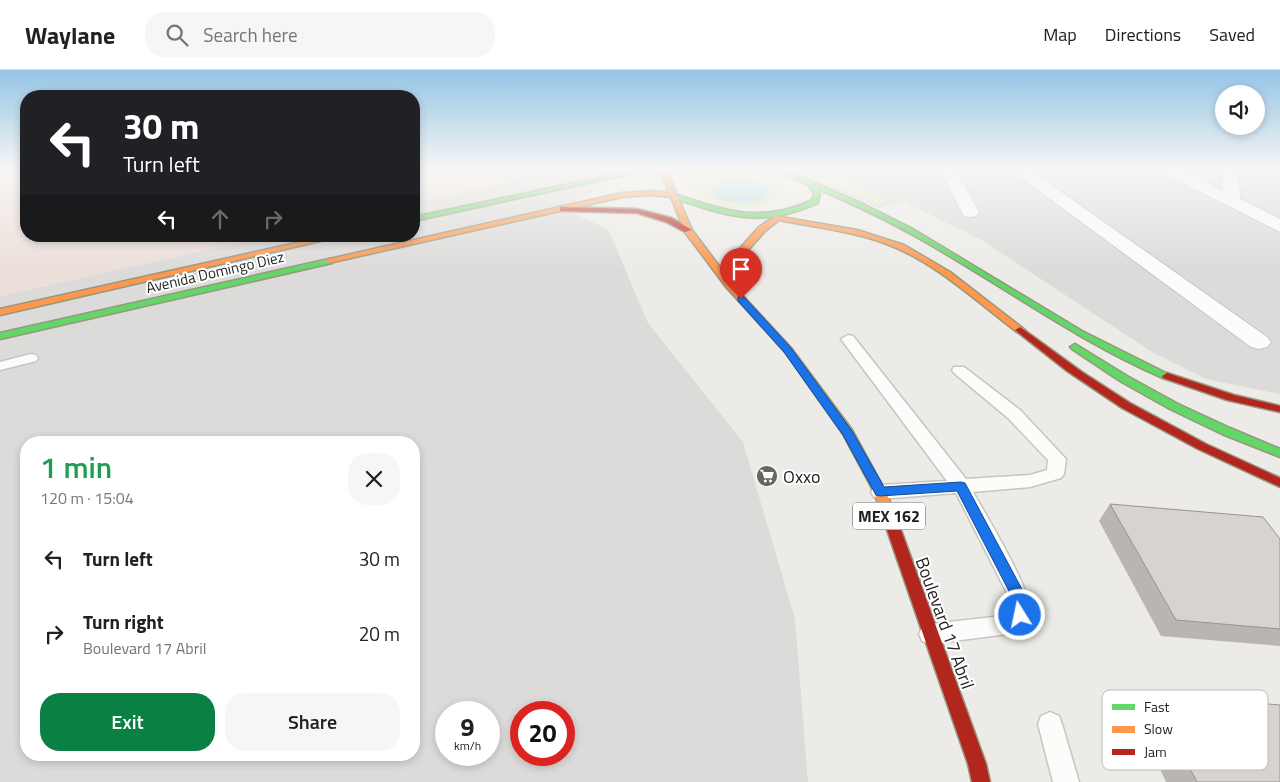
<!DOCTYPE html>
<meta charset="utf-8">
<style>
:root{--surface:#fff;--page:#f6f6f6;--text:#202124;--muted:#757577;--line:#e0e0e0;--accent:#0b8043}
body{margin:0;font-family:"Titillium Web",sans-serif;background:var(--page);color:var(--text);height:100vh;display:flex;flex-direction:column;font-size:19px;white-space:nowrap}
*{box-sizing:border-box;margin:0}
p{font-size:16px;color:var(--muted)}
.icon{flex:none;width:28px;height:28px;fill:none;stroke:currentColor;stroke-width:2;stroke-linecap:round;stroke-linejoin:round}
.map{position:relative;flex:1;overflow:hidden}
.details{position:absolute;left:20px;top:366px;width:400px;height:325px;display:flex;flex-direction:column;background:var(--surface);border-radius:20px;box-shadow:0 2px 8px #0003}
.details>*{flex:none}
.banner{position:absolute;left:20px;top:20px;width:400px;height:152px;border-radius:20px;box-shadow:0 2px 8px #0003;background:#202124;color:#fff;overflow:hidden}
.fabs{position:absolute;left:1215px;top:15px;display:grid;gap:10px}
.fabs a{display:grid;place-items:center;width:50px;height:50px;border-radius:50%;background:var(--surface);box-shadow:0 2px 8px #0003;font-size:25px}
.speed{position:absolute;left:435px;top:631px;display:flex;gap:10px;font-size:25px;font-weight:700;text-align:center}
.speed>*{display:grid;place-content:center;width:65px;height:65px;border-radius:50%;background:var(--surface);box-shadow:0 2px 8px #0003;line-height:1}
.speed small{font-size:12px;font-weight:400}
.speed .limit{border:8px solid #d22;background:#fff;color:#111}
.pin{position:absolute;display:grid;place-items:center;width:42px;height:42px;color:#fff;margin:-51px -21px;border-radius:50% 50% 50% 0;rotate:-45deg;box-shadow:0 0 5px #0007}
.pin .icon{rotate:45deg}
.me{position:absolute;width:55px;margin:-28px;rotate:350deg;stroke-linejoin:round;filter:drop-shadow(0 0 4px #0008)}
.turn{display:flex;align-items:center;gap:18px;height:105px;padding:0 20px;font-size:22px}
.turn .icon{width:65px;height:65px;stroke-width:2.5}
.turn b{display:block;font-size:35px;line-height:42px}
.lanes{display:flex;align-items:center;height:48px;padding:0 20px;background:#0003;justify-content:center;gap:25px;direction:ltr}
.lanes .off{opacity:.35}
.round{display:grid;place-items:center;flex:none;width:52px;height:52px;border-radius:20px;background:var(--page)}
.overview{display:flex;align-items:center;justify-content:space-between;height:85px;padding:0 20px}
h1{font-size:30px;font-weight:600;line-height:38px;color:#1e9e55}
.button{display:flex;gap:10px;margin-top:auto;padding:10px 20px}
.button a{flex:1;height:58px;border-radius:20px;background:var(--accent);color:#fff;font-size:20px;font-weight:600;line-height:58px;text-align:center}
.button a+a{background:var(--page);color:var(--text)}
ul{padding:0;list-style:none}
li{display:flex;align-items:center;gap:15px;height:75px;padding:0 20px}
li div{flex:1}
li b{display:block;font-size:19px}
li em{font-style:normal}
header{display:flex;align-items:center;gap:30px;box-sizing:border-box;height:70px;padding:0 25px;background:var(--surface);border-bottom:1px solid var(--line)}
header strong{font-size:24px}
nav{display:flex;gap:28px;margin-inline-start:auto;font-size:18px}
.search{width:350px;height:45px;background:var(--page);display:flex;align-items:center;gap:12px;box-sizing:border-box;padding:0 18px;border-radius:20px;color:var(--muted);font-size:19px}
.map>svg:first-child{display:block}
.residential{fill:#dcdbd9;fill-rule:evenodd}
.military{fill:#ecdfda}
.grass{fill:#dbedc3}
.water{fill:#b8dce4}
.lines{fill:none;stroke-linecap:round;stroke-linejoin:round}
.lane-casing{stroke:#c6c5c3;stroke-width:3}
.street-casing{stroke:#c6c5c3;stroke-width:2}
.fast-casing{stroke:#97977e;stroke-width:3}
.slow-casing{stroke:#97977e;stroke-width:3}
.jam-casing{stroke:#97977e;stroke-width:3}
.lane{fill:#fcfcfb;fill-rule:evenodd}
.street{fill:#fcfcfb;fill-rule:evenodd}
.fast{fill:#63d668;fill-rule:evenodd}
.slow{fill:#ff974d;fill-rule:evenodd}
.jam{fill:#b3261e;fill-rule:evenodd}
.wall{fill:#b8b5b3}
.building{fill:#d6d3d0;stroke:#969492}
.route{fill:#1a73e8;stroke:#114b97}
.labels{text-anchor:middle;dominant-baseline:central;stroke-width:4;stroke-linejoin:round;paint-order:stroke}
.far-street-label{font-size:15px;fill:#1f1f1f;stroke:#fff}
.shield{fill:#fff;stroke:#626262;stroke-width:1}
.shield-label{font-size:16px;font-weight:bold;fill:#1f1f1f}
.poi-label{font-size:18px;fill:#1f1f1f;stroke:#fff;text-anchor:start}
.street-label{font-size:18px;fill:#1f1f1f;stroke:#fff}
.key{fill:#fff;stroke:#bcbcbc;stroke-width:1}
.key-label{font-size:14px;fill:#1f1f1f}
</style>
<header>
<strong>Waylane</strong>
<div class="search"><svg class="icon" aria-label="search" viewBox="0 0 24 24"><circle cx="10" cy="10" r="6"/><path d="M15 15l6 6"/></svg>Search here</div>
<nav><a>Map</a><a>Directions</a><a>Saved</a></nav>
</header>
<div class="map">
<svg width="1280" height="712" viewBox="0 0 1280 712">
<rect width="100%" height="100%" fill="#edebe7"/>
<g class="residential">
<path d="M556 100H634L613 110 563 139 608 159 648 253 743 372 795 549 808 712H0V226L268 166H414V133ZM26 372H414V685H26ZM446 642H489V685H446ZM521 642H564V685H521Z"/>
<polygon points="786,100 1280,100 1280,324 1206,309 1152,282 980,169 903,131 880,138"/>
</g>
<g class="military">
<polygon points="0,100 26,100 26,166 268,166 0,226"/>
<polygon points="414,100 556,100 414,133"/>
</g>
<g class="grass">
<path d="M676 100H754L779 113 784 122C763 141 728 143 703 129 693 123 684 109 676 100Z"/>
<polygon points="797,100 824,100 886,130 875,133"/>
</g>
<path class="water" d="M741 109 765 115 770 123C761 138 718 136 711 120L717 113Z"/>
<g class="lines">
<g class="lane-casing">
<g id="lane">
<path d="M848 265 853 266 966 409 1030 405 1047 400 1048 390 1008 348 954 303 952 300 954 297H964L1020 340 1066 389 1064 404 1061 408 1030 417 973 422C986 445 1033 522 1031 545 1029 554 1016 562 1008 564L930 574 922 571 919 564 922 557 930 554 1003 546 1009 541 1007 523 956 423 880 429 874 427 871 422 874 417 880 415 947 411 841 269Z"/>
<polygon points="31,284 36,285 38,288 36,291 0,300 0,292"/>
<polygon points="1050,642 1059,646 1062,654 1079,712 1053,712 1038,654 1041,646"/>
</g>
</g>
<g class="street-casing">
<g id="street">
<polygon points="940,100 956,100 979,142 976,146 970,147 964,146"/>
<polygon points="1011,100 1030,100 1267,267 1271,272 1267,277 1259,279 1251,277"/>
<polygon points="1161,100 1182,100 1223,121 1222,100 1238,100 1240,129 1280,149 1280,162 1163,103"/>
</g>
</g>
<g class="fast-casing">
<g id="fast">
<polygon points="634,100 648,100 414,151 414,147"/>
<path d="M776 100H785L863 134 911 158 1082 261 1172 306 1167 309 1163 308C1077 271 1002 215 920 169 887 150 853 134 818 119L820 124 818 133C775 153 742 151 698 136 689 133 677 131 670 125L675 124C726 141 760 154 812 130L814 124 808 115Z"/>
<polygon points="329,189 332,189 332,193 0,269 0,263"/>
<polygon points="1075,274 1127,306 1178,334 1230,358 1280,379 1280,387 1222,364 1170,339 1120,311 1072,279 1070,277"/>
</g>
</g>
<g class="slow-casing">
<g id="slow">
<path d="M660 100H666L692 160 728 208 735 184 759 157 775 146 857 160 904 175 950 202 1025 260 1023 262H1017C975 230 934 191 884 173 850 161 814 157 779 150L765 161 742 187 734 216 791 278 852 360 886 422 901 460 899 464 894 465 889 464 874 422 843 364 785 282 727 218 685 162 671 127 651 125 622 127 329 193 325 191 329 189 622 123 651 121 669 123Z"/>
<polygon points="327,166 342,166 0,245 0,239"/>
</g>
</g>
<g class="jam-casing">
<g id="jam">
<polygon points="560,137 637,139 672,148 692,160 685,162 666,152 637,143 563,141 560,141"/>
<polygon points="1020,257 1082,302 1130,333 1206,374 1280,408 1280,417 1198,379 1122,338 1067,301 1015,260"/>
<polygon points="1167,303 1234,325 1280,336 1280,342 1227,330 1163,308 1162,306"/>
<polygon points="894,455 899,456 901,460 986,694 990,712 972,712 968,694 887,460 889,456"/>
</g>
</g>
<use href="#lane" class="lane"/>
<use href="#street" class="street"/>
<use href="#fast" class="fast"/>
<use href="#slow" class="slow"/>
<use href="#jam" class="jam"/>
</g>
<g class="wall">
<polygon points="1110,434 1280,469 1280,576 1161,566 1099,451"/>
<polygon points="1152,624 1280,712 1166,712 1134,643"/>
</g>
<g class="building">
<polygon points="1110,434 1263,447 1280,469 1280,559 1176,550"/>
<polygon points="1152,624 1280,635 1280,712 1197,712"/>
</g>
<linearGradient id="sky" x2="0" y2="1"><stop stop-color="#95c4e6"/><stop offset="0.5" stop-color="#f7f6f4"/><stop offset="1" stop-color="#f7f6f4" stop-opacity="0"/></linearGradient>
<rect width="1280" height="200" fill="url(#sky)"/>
<polygon class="route" points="741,226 744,227 791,278 852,361 884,417 961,412 965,413 1024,523 1028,545 1025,549 1020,551 1015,549 1010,523 957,421 880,426 876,425 843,365 784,282 738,231 738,227"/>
<defs>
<g id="supermarket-disc" transform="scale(1.125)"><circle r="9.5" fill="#676665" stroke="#fff"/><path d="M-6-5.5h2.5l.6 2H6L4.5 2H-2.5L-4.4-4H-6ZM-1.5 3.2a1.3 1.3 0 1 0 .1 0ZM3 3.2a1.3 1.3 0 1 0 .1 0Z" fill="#fff"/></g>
</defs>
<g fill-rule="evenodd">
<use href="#supermarket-disc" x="767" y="406"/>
</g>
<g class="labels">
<g class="far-street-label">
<text transform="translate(215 202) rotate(-13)">Avenida Domingo Diez</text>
</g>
<rect class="shield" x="853" y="432.5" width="72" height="27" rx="4"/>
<g class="shield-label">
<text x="889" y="446">MEX 162</text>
</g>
<g class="poi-label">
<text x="783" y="406">Oxxo</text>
</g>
<g class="street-label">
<text transform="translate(945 553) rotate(70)">Boulevard 17 Abril</text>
</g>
</g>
<rect x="1102" y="620" width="166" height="80" rx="8" class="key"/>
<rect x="1112" y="634" width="23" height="6" fill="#63d668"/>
<rect x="1112" y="656" width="23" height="7" fill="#ff974d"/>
<rect x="1112" y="679" width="23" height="6" fill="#b3261e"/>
<g class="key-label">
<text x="1144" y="642">Fast</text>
<text x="1144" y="664">Slow</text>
<text x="1144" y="687">Jam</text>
</g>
</svg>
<div class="fabs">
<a><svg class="icon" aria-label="sound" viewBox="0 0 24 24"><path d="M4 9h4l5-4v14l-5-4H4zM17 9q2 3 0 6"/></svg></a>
</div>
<div class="speed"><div>9<small>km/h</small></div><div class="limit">20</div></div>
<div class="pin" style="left:741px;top:229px;background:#d93025"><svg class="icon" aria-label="arrive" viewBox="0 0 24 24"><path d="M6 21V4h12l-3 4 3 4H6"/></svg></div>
<svg class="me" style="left:1020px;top:545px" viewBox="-20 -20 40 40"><circle r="17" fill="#1a73e8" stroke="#fff" stroke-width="3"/><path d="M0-11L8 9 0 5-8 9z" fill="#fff"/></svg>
<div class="banner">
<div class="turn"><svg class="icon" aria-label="left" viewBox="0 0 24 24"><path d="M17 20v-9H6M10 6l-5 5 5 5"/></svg><div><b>30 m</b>Turn left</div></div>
<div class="lanes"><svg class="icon" aria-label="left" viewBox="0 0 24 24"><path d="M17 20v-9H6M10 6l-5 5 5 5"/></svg><svg class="icon off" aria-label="ahead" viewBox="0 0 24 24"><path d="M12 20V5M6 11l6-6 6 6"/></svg><svg class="icon off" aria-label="right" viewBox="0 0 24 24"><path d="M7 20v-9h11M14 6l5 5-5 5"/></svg></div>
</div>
<section class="details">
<div class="overview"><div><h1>1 min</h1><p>120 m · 15:04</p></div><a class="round"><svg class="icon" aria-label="close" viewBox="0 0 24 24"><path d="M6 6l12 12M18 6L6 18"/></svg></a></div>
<ul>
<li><svg class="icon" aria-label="left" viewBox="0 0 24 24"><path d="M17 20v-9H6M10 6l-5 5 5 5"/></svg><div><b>Turn left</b></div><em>30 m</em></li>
<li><svg class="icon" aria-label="right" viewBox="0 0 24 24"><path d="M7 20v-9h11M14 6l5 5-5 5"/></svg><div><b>Turn right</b><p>Boulevard 17 Abril</p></div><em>20 m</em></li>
</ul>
<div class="button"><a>Exit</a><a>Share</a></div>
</section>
</div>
